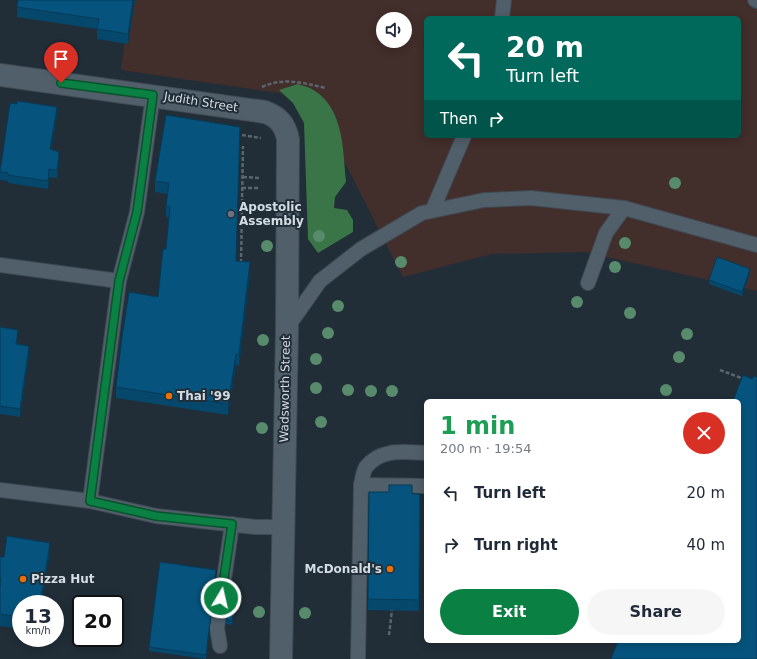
<!DOCTYPE html>
<meta charset="utf-8">
<style>
:root{--surface:#fff;--page:#f6f6f7;--text:#1f2937;--muted:#747a83;--accent:#0b8043}
body{margin:0;font-family:"DejaVu Sans",sans-serif;background:var(--page);color:var(--text);height:100vh;display:flex;flex-direction:column;font-size:15px;white-space:nowrap}
*{box-sizing:border-box;margin:0}
p{font-size:13px;color:var(--muted)}
.icon{flex:none;width:22px;height:22px;fill:none;stroke:currentColor;stroke-width:2;stroke-linecap:round;stroke-linejoin:round}
.map{position:relative;flex:1;overflow:hidden}
.sheet{position:absolute;left:424px;top:399px;width:317px;height:244px;display:flex;flex-direction:column;background:var(--surface);border-radius:6px;box-shadow:0 2px 10px #0003}
.sheet>*{flex:none}
.banner{position:absolute;left:424px;top:16px;width:317px;height:122px;border-radius:6px;box-shadow:0 2px 10px #0003;background:#00695c;color:#fff;overflow:hidden}
.buttons{position:absolute;left:376px;top:12px;display:grid;gap:8px}
.buttons a{display:grid;place-items:center;width:36px;height:36px;border-radius:50%;background:var(--surface);box-shadow:0 2px 10px #0003;font-size:20px}
.speed{position:absolute;left:12px;top:595px;display:flex;gap:8px;font-size:20px;font-weight:700;text-align:center}
.speed>*{display:grid;place-content:center;width:52px;height:52px;border-radius:50%;background:var(--surface);box-shadow:0 2px 10px #0003;line-height:1}
.speed small{font-size:10px;font-weight:400}
.speed .limit{border:2px solid #111;border-radius:6px;background:#fff;color:#111}
.pin{position:absolute;display:grid;place-items:center;width:34px;height:34px;color:#fff;margin:-41px -17px;border-radius:50% 50% 50% 0;rotate:-45deg;box-shadow:0 0 4px #0007}
.pin .icon{rotate:45deg}
.me{position:absolute;width:44px;margin:-22px;rotate:9deg;stroke-linejoin:round;filter:drop-shadow(0 0 3px #0008)}
.turn{display:flex;align-items:center;gap:14px;height:84px;padding:0 16px;font-size:18px}
.turn .icon{width:52px;height:52px;stroke-width:2.5}
.turn b{display:block;font-size:28px;line-height:34px}
.then{display:flex;align-items:center;height:38px;padding:0 16px;background:#0003;gap:8px;font-size:15px}
.round{display:grid;place-items:center;flex:none;width:42px;height:42px;border-radius:21px;background:var(--page)}
.headline{display:flex;align-items:center;justify-content:space-between;height:68px;padding:0 16px}
h1{font-size:24px;font-weight:700;line-height:30px;color:#1e9e55}
.button{display:flex;gap:8px;margin-top:auto;padding:8px 16px}
.button a{flex:1;height:46px;border-radius:24px;background:var(--accent);color:#fff;font-size:16px;font-weight:700;line-height:46px;text-align:center}
.button a+a{background:var(--page);color:var(--text)}
ul{padding:0;list-style:none}
li{display:flex;align-items:center;gap:12px;height:52px;padding:0 16px}
li div{flex:1}
li b{display:block;font-size:15px}
li em{font-style:normal}
.map>svg:first-child{display:block}
.commercial{fill:#422e2b;fill-rule:evenodd}
.forest{fill:#397547}
.lines{fill:none;stroke-linecap:round;stroke-linejoin:round}
.service-casing{stroke:#3f4952;stroke-width:16}
.minor-casing{stroke:#3f4952;stroke-width:24}
.path{stroke:#5a656e;stroke-width:2.5;stroke-dasharray:4 2;stroke-linecap:butt}
.service{stroke:#515f6a;stroke-width:14}
.minor{stroke:#515f6a;stroke-width:22}
.tree{fill:#578b6b}
.wall{fill:#05486c}
.shaded-wall{fill:#043b58}
.building{fill:#06547d;stroke:#043b58}
.route-casing{stroke:#07532c;stroke-width:10}
.route{stroke:#0b8043;stroke-width:7}
.worship-dot{fill:#6b7280;stroke:#212e38;stroke-width:1.5}
.food-dot{fill:#e8710a;stroke:#212e38;stroke-width:1.5}
.labels{text-anchor:middle;dominant-baseline:central;stroke-width:4;stroke-linejoin:round;paint-order:stroke}
.street-label{font-size:12px;fill:#d4dce3;stroke:#212e38}
.poi-label{font-size:12px;font-weight:bold;fill:#d4dce3;stroke:#212e38;text-anchor:start}
</style>
<div class="map">
<svg width="757" height="659" viewBox="0 0 757 659">
<rect width="100%" height="100%" fill="#212e38"/>
<path class="commercial" d="M131 0H757V291L585 252 492 254 403 277 312 98 121 70ZM426 18H739V136H426ZM383 19H405V41H383Z"/>
<path class="forest" d="M298 84C303 86 310 87 315 91 344 110 343 151 346 182L335 197 334 208 347 210 353 220V232L318 253 308 239 304 123 293 103 279 90Z"/>
<g class="lines">
<g class="service-casing">
<g id="service">
<polyline points="755,0 757,1"/>
<polyline points="502,18 504,0"/>
<polyline points="433,209 464,136"/>
<polyline points="0,265 119,281"/>
<polyline points="588,283 606,233 624,208"/>
<polyline points="287,328 320,281 361,249 422,213 484,200 531,198 624,208 757,245"/>
<polyline points="361,485 426,486"/>
<polyline points="0,490 90,501 156,516 255,527 282,527"/>
<polyline points="90,501 119,281 137,212 153,95"/>
<polyline points="220,646 217,628 232,524"/>
<path d="M358 659 361 485C362 480 363 472 366 467 381 448 404 452 426 453"/>
</g>
</g>
<g class="minor-casing">
<path id="minor" d="M0 75 265 112C279 117 285 125 288 139L287 328 281 659"/>
</g>
<g class="path">
<path d="M262 87C284 77 303 83 326 88"/>
<polyline points="242,135 261,138"/>
<polyline points="243,177 260,178"/>
<polyline points="242,188 260,188"/>
<polyline points="241,263 243,146"/>
<polyline points="720,370 744,379"/>
<polyline points="389,635 392,610"/>
</g>
<use href="#service" class="service"/>
<use href="#minor" class="minor"/>
</g>
<g class="tree">
<circle cx="675" cy="183" r="6"/>
<circle cx="319" cy="236" r="6"/>
<circle cx="625" cy="243" r="6"/>
<circle cx="267" cy="246" r="6"/>
<circle cx="401" cy="262" r="6"/>
<circle cx="615" cy="267" r="6"/>
<circle cx="577" cy="302" r="6"/>
<circle cx="338" cy="306" r="6"/>
<circle cx="630" cy="313" r="6"/>
<circle cx="328" cy="333" r="6"/>
<circle cx="687" cy="334" r="6"/>
<circle cx="263" cy="340" r="6"/>
<circle cx="679" cy="357" r="6"/>
<circle cx="316" cy="359" r="6"/>
<circle cx="316" cy="388" r="6"/>
<circle cx="348" cy="390" r="6"/>
<circle cx="666" cy="390" r="6"/>
<circle cx="371" cy="391" r="6"/>
<circle cx="392" cy="391" r="6"/>
<circle cx="321" cy="422" r="6"/>
<circle cx="262" cy="428" r="6"/>
<circle cx="259" cy="612" r="6"/>
<circle cx="305" cy="613" r="6"/>
</g>
<g class="wall">
<polygon points="18,0 135,0 128,44 97,39 97,29 17,17 17,7"/>
<polygon points="57,115 51,149 59,160 57,178 49,177 48,189 8,183 8,181 0,180 0,168"/>
<polygon points="166,115 237,261 250,274 239,366 236,365 228,415 116,398 116,387 158,297 166,249 169,218 166,217 166,206 168,194 155,192 155,181"/>
<polygon points="750,273 742,296 709,284 709,280"/>
<polygon points="0,327 18,337 17,344 29,354 20,417 0,414"/>
<polygon points="369,492 420,494 419,611 368,610"/>
<polygon points="50,554 21,604 21,629 0,626 0,557 4,557"/>
<polygon points="216,574 206,659 149,651 149,647"/>
<polygon points="236,598 232,625 226,624 226,620"/>
</g>
<g class="shaded-wall">
<polygon points="133,0 135,0 128,44 128,34"/>
<polygon points="57,107 57,115 50,157 50,149"/>
<polygon points="59,152 59,160 57,178 57,170"/>
<polygon points="49,169 49,177 48,189 48,181"/>
<polygon points="250,262 250,274 239,366 239,354"/>
<polygon points="750,269 750,273 742,296 742,292"/>
<polygon points="18,330 18,337 16,352 16,344"/>
<polygon points="29,346 29,354 20,417 20,409"/>
<polygon points="236,354 236,365 228,415 228,404"/>
<polygon points="50,543 50,554 42,604 40,604"/>
<polygon points="216,570 216,574 206,659 206,655"/>
<polygon points="236,594 236,598 232,625 232,621"/>
</g>
<g class="building">
<polygon points="18,0 133,0 128,34 97,29 99,19 17,7"/>
<polygon points="17,101 57,107 50,149 59,152 57,170 49,169 48,181 8,175 8,173 0,172 10,103 17,104"/>
<polygon points="166,115 240,127 236,261 250,262 239,354 236,354 228,404 116,387 122,337 129,292 158,297 163,249 166,249 170,207 166,206 169,183 155,181"/>
<polygon points="717,257 750,269 742,292 709,280"/>
<polygon points="0,327 18,330 16,344 29,346 20,409 0,406"/>
<polygon points="743,375 752,379 754,376 757,377 757,659 611,659 618,641 739,641 739,401 733,401"/>
<polygon points="389,485 412,485 412,494 420,494 419,600 368,599 369,492 389,492"/>
<polygon points="7,536 50,543 40,604 21,604 21,617 0,614 0,587 1,578 0,578 0,557 4,557"/>
<polygon points="160,562 216,570 206,655 149,647"/>
<polygon points="230,593 236,594 232,621 226,620"/>
</g>
<g class="lines">
<g class="route-casing">
<polyline id="route" points="61,83 153,95 137,212 119,281 90,501 156,516 232,524 221,598"/>
</g>
<use href="#route" class="route"/>
</g>
<circle class="worship-dot" cx="231" cy="214" r="4"/>
<g class="food-dot">
<circle cx="169" cy="396" r="4"/>
<circle cx="390" cy="569" r="4"/>
<circle cx="23" cy="579" r="4"/>
</g>
<g class="labels">
<g class="street-label">
<text transform="translate(201 102) rotate(9)">Judith Street</text>
<text transform="translate(285 389) rotate(-89)">Wadsworth Street</text>
</g>
<g class="poi-label">
<text x="239" y="207">Apostolic<tspan x="239" dy="14">Assembly</tspan></text>
<text x="177" y="396">Thai '99</text>
<text x="382" y="569" text-anchor="end">McDonald's</text>
<text x="31" y="579">Pizza Hut</text>
</g>
</g>
</svg>
<div class="buttons">
<a><svg class="icon" aria-label="sound" viewBox="0 0 24 24"><path d="M4 9h4l5-4v14l-5-4H4zM17 9q2 3 0 6"/></svg></a>
</div>
<div class="speed"><div>13<small>km/h</small></div><div class="limit">20</div></div>
<div class="pin" style="left:61px;top:83px;background:#d93025"><svg class="icon" aria-label="arrive" viewBox="0 0 24 24"><path d="M6 21V4h12l-3 4 3 4H6"/></svg></div>
<svg class="me" style="left:221px;top:598px" viewBox="-20 -20 40 40"><circle r="17" fill="#0b8043" stroke="#fff" stroke-width="3"/><path d="M0-11L8 9 0 5-8 9z" fill="#fff"/></svg>
<div class="banner">
<div class="turn"><svg class="icon" aria-label="left" viewBox="0 0 24 24"><path d="M17 20v-9H6M10 6l-5 5 5 5"/></svg><div><b>20 m</b>Turn left</div></div>
<div class="then">Then<svg class="icon" aria-label="right" viewBox="0 0 24 24"><path d="M7 20v-9h11M14 6l5 5-5 5"/></svg></div>
</div>
<section class="sheet">
<div class="headline"><div><h1>1 min</h1><p>200 m · 19:54</p></div><a class="round" style="background:#d93025;color:#fff"><svg class="icon" aria-label="close" viewBox="0 0 24 24"><path d="M6 6l12 12M18 6L6 18"/></svg></a></div>
<ul>
<li><svg class="icon" aria-label="left" viewBox="0 0 24 24"><path d="M17 20v-9H6M10 6l-5 5 5 5"/></svg><div><b>Turn left</b></div><em>20 m</em></li>
<li><svg class="icon" aria-label="right" viewBox="0 0 24 24"><path d="M7 20v-9h11M14 6l5 5-5 5"/></svg><div><b>Turn right</b></div><em>40 m</em></li>
</ul>
<div class="button"><a>Exit</a><a>Share</a></div>
</section>
</div>
